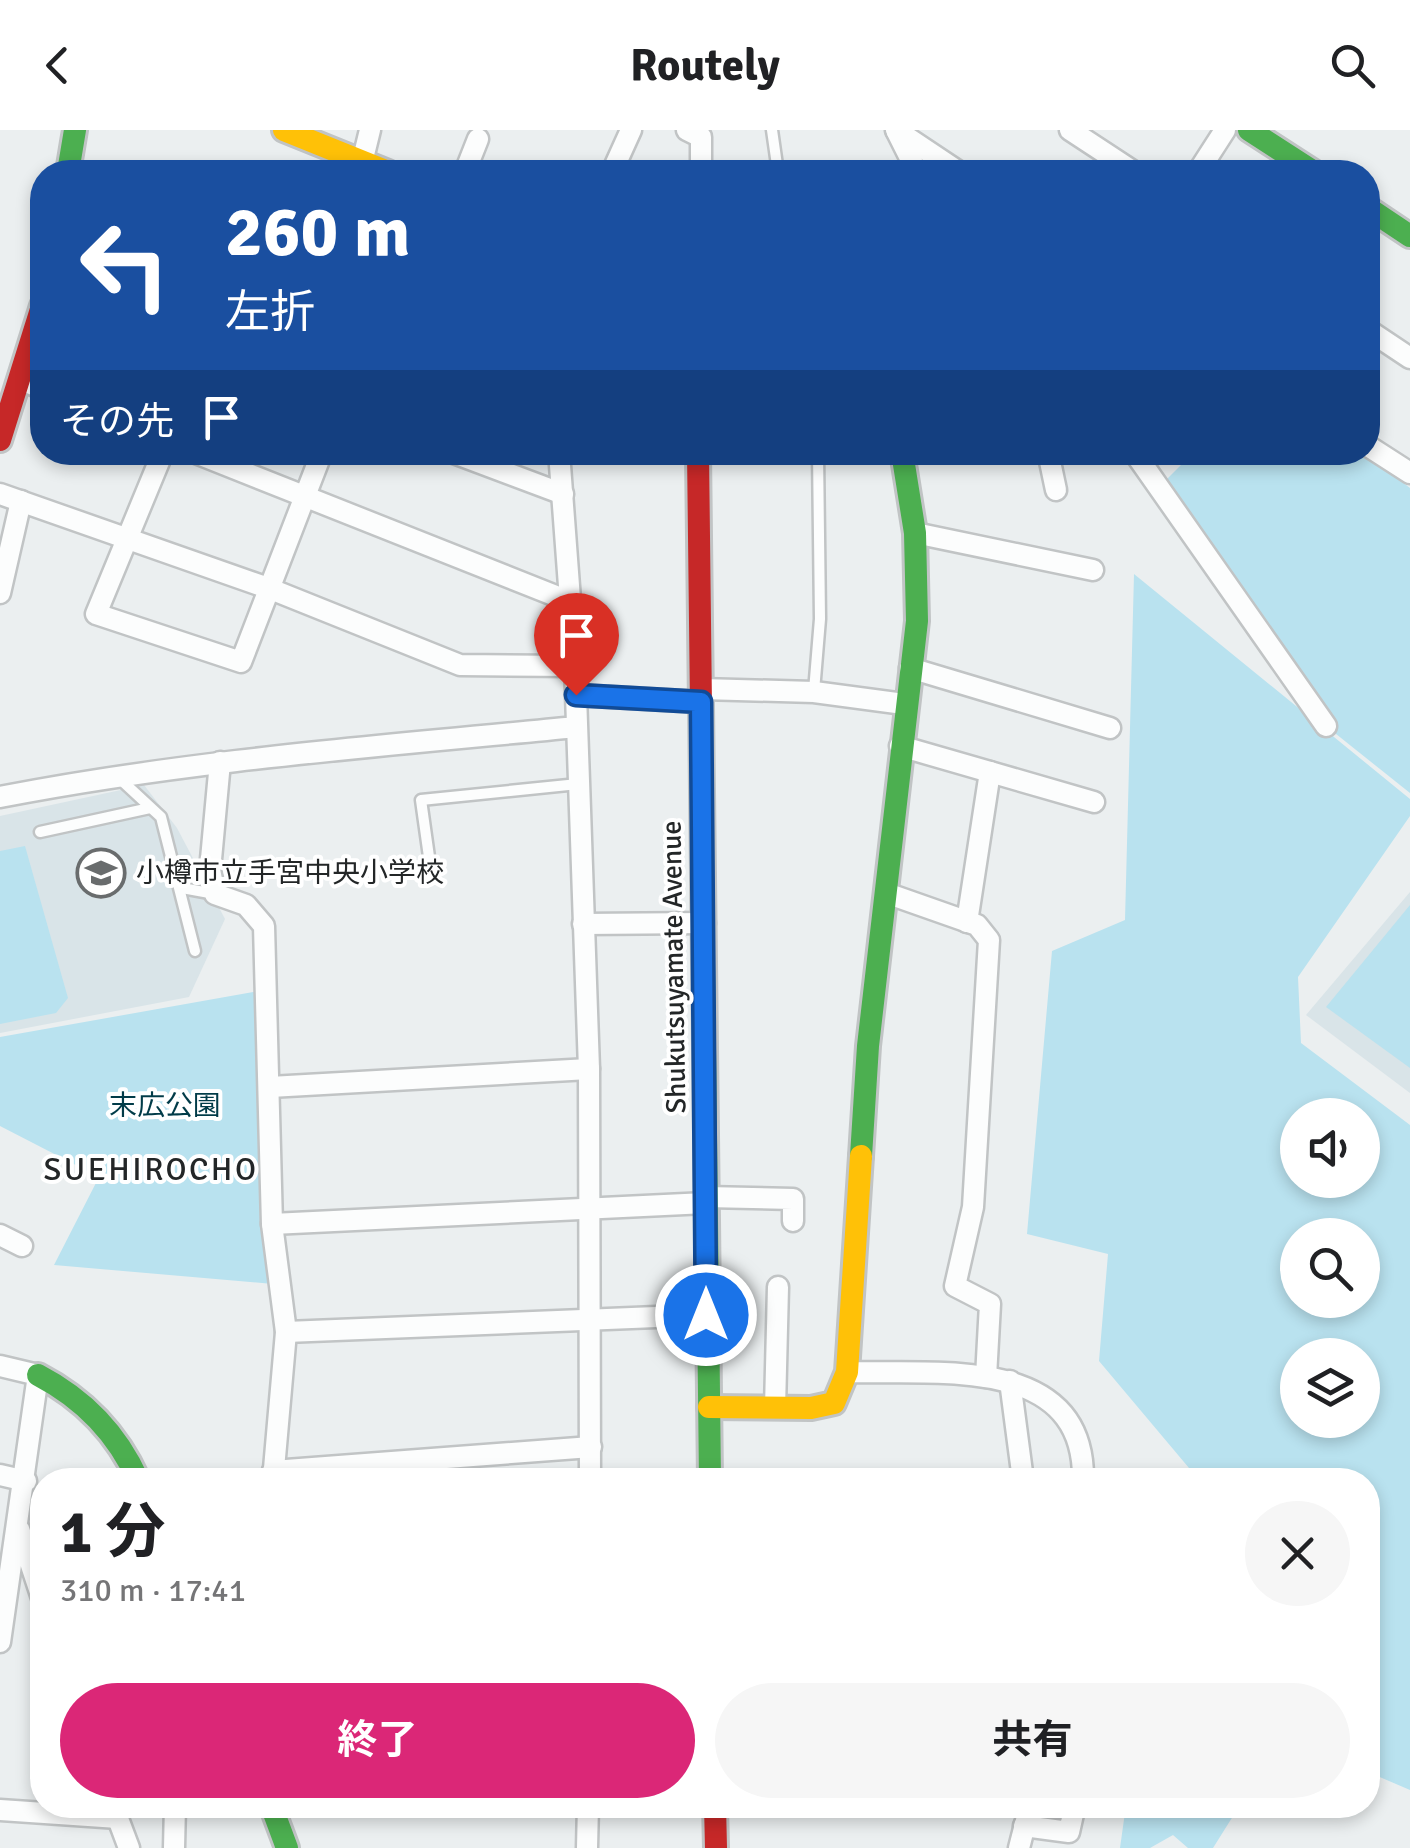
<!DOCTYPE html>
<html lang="ja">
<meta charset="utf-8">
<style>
:root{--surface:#fff;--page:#f6f6f6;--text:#202124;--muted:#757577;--accent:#db2777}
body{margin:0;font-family:Signika,"Noto Sans JP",sans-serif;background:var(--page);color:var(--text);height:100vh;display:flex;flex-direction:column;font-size:38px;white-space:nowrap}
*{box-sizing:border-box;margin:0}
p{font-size:32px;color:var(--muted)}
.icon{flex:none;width:55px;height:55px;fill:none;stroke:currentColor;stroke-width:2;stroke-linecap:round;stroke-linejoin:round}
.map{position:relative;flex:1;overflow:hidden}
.drawer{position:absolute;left:30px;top:1338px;width:1350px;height:350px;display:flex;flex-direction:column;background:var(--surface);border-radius:40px;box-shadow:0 5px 15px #0003}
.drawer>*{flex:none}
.top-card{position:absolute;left:30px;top:30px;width:1350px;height:305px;border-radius:40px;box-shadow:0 5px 15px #0003;background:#1a4fa0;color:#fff;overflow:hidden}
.buttons{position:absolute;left:1280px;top:968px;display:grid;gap:20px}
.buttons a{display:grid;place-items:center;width:100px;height:100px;border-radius:50%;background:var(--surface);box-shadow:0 5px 15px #0003;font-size:50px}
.pin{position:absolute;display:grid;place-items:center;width:85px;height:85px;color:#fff;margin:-102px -42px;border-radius:50% 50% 50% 0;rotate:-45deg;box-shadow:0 0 10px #0007}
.pin .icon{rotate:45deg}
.me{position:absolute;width:110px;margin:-55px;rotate:0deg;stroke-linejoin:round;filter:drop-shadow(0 0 8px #0008)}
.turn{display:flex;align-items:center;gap:35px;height:210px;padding:0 30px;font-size:45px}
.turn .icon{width:130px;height:130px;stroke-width:2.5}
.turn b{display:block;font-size:70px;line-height:85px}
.then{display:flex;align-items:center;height:95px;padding:0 30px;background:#0003;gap:20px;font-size:38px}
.round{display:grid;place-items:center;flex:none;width:105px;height:105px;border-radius:52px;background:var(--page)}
.overview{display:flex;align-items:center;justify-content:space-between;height:170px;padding:0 30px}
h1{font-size:60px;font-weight:700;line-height:75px}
.button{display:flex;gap:20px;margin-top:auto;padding:20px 30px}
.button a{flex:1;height:115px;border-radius:60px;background:var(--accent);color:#fff;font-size:40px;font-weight:700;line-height:115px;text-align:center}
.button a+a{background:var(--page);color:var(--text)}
header{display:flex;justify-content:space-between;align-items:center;height:130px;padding:0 30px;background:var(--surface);font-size:45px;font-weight:700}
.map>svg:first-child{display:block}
.built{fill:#d9e4e8}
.green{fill:#b9e2ef;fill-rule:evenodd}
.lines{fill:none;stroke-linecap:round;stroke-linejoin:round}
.lane-casing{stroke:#c1c4c5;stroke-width:15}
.street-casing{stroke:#c1c4c5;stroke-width:25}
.fast-casing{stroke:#c1c4c5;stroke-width:28}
.slow-casing{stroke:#c1c4c5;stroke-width:28}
.jam-casing{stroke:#c1c4c5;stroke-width:28}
.lane{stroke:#fcfdfd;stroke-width:10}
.street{stroke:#fcfdfd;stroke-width:20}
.fast{stroke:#4caf50;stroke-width:22}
.slow{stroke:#ffc107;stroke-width:22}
.jam{stroke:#c62828;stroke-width:22}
.route-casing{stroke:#114b97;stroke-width:25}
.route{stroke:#1a73e8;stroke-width:18}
.labels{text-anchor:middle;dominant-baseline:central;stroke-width:8;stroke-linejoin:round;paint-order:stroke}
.poi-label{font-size:28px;fill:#232627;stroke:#fff;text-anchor:start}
.street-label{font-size:28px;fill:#232627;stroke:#fff}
.park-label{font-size:28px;fill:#013b48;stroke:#fff}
.quarter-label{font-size:32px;letter-spacing:2.5px;fill:#232627;stroke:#fff}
</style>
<header><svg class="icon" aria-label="back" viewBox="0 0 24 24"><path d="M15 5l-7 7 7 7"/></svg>Routely<svg class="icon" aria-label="search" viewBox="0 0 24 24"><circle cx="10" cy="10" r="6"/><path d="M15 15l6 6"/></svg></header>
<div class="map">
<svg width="1410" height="1718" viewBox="0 0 1410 1718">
<rect width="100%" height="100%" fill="#ebeff0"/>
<g class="built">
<polygon points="144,655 177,698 225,789 189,867 0,903 0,686"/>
<polygon points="1410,762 1410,963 1306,885"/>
</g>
<g class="green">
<polygon points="1364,322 1410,358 1410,663 1326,596 1158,358 1193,323"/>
<path d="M1134 444 1410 669V686L1298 847 1301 913 1410 995V1660L1368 1642V1350H1186L1189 1338 1099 1231 1108 1124 1027 1104 1052 821 1125 790ZM1298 985H1362V1050H1298ZM1298 1105H1362V1170H1298ZM1298 1225H1362V1290H1298Z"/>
<polygon points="25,716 68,868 56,883 0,894 0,721"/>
<polygon points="1410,775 1410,938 1326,877"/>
<polygon points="259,861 273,1154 54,1135 99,1047 0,996 0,907"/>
<polygon points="1126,1675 1240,1675 1213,1718 1188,1718 1173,1705 1150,1718 1120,1718"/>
</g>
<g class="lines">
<g class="lane-casing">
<g id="lane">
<polyline points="772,0 778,42"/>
<polyline points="814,561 820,489 818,322"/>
<polyline points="120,649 161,687 195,821"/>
<polyline points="40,702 150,678"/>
<polyline points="431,741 421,670 578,654"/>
<polyline points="182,758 215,764"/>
</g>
</g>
<g class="street-casing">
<g id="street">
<polyline points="687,0 701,7 701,42"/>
<polyline points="896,0 959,42"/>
<polyline points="1070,0 1134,42"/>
<polyline points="897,2 917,42"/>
<polyline points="360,41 370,0"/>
<polyline points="465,42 478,9"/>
<polyline points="612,42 631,0"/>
<polyline points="1198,42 1225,0"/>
<polyline points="1368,200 1410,228"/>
<polyline points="22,250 42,259"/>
<polyline points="1368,316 1410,343"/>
<polyline points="163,322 96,484 241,532 322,322"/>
<polyline points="193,322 571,472"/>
<polyline points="451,322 563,364"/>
<polyline points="559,322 575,536 589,939 590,1350"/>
<polyline points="1048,322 1056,360"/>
<polyline points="1134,322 1326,596"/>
<polyline points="0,364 268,458 460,535 575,536"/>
<polyline points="915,403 1093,440"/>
<polyline points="0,463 21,371"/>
<polyline points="910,538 1110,598"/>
<polyline points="701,559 814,562 904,574"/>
<polyline points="576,565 701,572"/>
<polyline points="900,616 1094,672"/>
<polyline points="220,632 210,740 215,764 246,775 264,796 272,1094 286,1202 273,1350"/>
<path d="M0 667C190 630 383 616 576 597"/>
<polyline points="886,763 977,795 989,810 973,1077 955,1156 990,1174 986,1247"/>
<polyline points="967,792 990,642"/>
<polyline points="583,794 705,793"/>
<polyline points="270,957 589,939"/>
<polyline points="706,1067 793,1069 793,1091"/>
<polyline points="272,1094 706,1073"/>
<polyline points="0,1105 22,1116"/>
<polyline points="286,1202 706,1185"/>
<polyline points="0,1236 38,1245 0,1512"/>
<path d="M847 1242C934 1245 1085 1223 1083 1350"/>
<polyline points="1010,1251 1023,1350"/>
<polyline points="775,1278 778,1157"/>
<polyline points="273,1341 591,1317"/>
<polyline points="0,1345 26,1351"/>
<polyline points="19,1399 42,1468"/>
<polyline points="114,1678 129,1718"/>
<polyline points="0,1680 118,1688"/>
<polyline points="1024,1696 1069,1702 1075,1675"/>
<polyline points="174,1718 175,1675"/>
<polyline points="587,1718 588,1675"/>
<polyline points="1019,1718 1030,1675"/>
</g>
</g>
<g class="fast-casing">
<g id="fast">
<polyline points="1249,0 1314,42"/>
<polyline points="68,42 75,0"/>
<polyline points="1368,78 1410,106"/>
<polyline points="703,746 710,1350"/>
<polyline points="861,1026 868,916 917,491 915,403 902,322"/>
<path d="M38 1245C84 1269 117 1303 138 1350"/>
<polyline points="271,1675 287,1718"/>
</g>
</g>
<g class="slow-casing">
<g id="slow">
<polyline points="284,0 388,42"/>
<polyline points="709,1277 811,1278 834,1273 847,1242 861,1026"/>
</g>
</g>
<g class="jam-casing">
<g id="jam">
<polyline points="0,310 42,176"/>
<polyline points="698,322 703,746"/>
<polyline points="715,1675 716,1718"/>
</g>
</g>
<use href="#lane" class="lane"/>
<use href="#street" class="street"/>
<use href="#fast" class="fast"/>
<use href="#slow" class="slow"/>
<use href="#jam" class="jam"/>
</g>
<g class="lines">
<g class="route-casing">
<polyline id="route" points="576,565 701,572 706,1185"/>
</g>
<use href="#route" class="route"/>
</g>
<defs>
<g id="school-ring" transform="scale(2.5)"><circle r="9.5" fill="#fff" stroke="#696c6d" stroke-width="1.5"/><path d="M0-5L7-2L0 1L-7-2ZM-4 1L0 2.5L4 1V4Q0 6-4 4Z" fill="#696c6d"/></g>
</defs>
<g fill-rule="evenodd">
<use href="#school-ring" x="101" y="743"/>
</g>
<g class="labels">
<g class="poi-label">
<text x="136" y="743">小樽市立手宮中央小学校</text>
</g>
<g class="street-label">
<text transform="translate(674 837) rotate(-91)">Shukutsuyamate Avenue</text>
</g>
<g class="park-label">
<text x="165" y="976">末広公園</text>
</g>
<g class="quarter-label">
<text x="151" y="1039">SUEHIROCHO</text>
</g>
</g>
</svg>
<div class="buttons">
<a><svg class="icon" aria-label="sound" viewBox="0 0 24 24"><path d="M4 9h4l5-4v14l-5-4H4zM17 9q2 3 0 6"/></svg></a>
<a><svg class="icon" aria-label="search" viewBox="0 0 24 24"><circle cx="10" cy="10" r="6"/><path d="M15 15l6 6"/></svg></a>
<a><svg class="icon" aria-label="layers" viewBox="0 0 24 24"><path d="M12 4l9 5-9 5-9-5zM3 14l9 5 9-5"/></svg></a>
</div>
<div class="pin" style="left:576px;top:565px;background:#d93025"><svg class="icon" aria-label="arrive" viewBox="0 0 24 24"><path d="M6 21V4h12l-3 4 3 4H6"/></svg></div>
<svg class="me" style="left:706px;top:1185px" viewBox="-20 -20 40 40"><circle r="17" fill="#1a73e8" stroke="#fff" stroke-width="3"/><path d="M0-11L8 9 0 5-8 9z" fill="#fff"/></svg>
<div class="top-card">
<div class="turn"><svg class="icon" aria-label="left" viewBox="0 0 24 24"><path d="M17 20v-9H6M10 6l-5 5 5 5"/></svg><div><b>260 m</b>左折</div></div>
<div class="then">その先<svg class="icon" aria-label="arrive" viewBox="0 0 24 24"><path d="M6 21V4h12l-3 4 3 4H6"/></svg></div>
</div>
<section class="drawer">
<div class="overview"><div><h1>1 分</h1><p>310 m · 17:41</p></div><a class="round"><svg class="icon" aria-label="close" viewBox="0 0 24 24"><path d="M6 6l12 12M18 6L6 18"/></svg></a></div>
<div class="button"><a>終了</a><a>共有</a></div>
</section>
</div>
